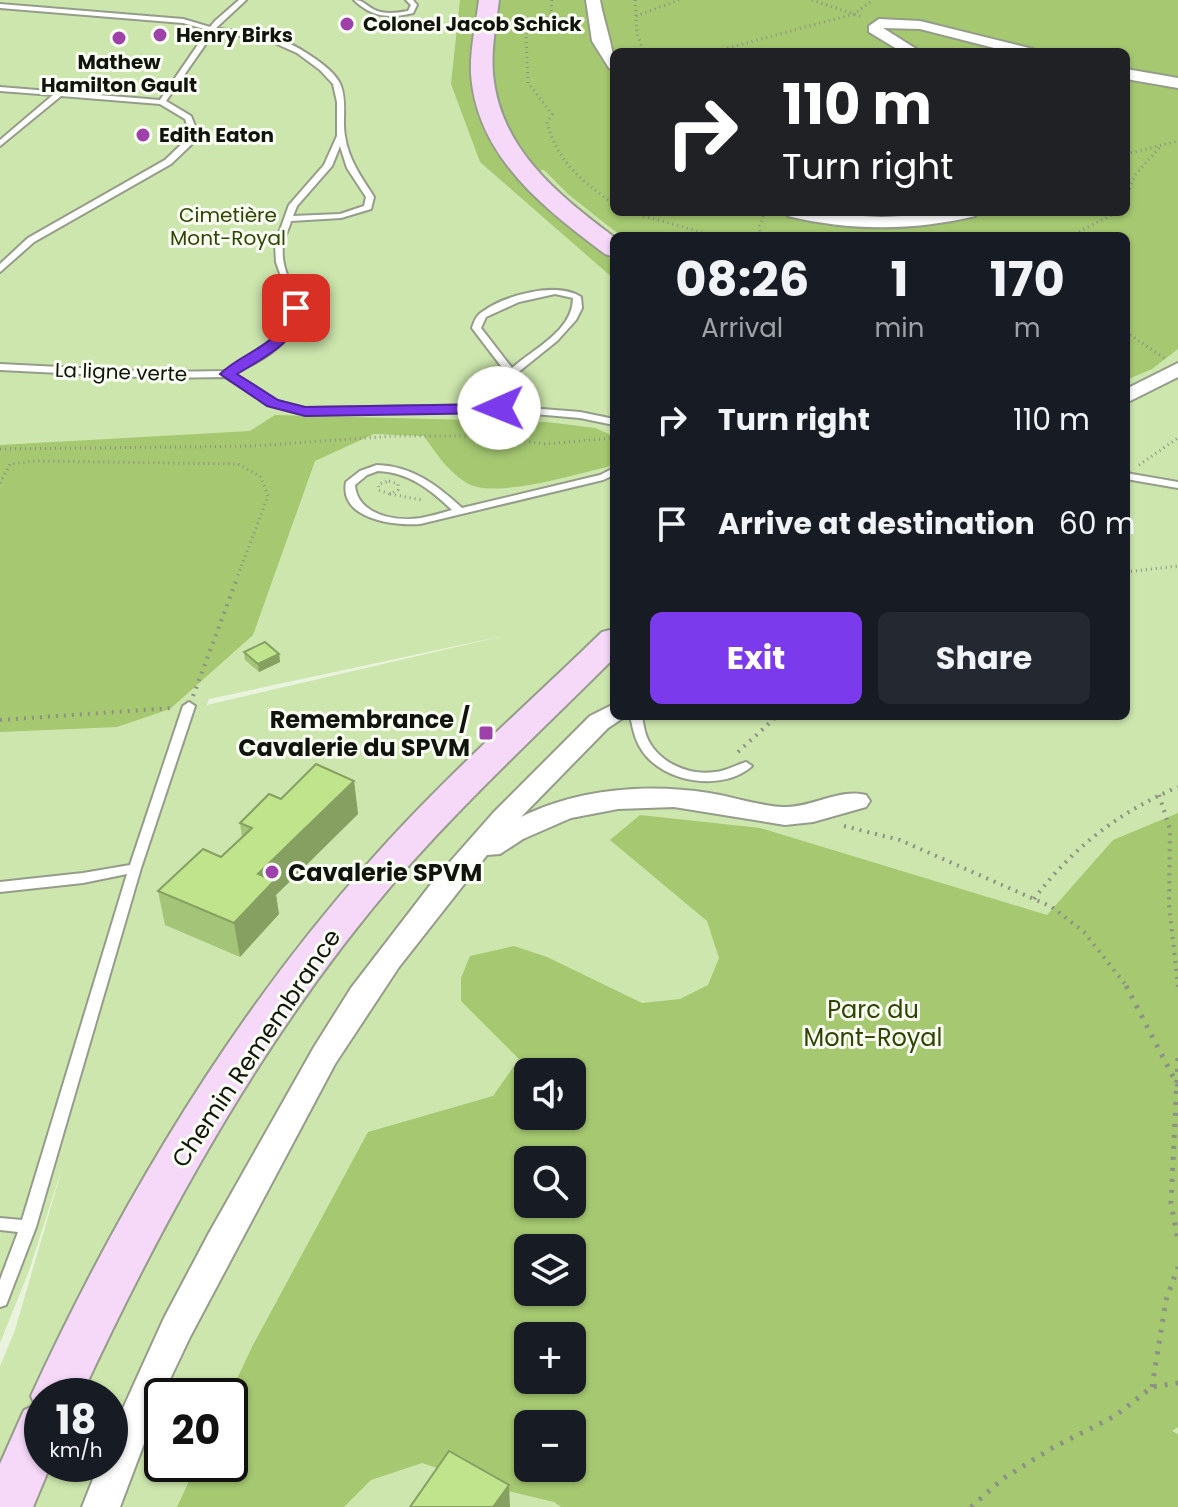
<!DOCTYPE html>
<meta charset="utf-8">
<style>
:root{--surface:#171b24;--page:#242831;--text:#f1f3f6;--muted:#9ea1a6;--accent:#7c3aed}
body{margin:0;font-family:Poppins,sans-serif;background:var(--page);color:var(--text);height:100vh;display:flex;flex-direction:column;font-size:30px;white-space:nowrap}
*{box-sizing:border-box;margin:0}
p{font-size:26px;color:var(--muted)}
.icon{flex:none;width:44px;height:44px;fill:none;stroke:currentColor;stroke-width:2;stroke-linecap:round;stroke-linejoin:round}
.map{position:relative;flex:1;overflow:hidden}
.details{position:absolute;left:610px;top:232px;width:520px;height:488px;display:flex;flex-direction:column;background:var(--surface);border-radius:12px;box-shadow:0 2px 6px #0004}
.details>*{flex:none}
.banner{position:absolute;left:610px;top:48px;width:520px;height:168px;border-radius:12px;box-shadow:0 2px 6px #0004;background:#202124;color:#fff;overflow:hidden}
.controls{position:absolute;left:514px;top:1058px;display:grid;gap:16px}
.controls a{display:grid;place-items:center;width:72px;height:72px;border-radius:12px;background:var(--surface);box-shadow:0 2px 6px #0004;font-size:40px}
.speed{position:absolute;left:24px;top:1378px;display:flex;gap:16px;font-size:40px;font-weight:700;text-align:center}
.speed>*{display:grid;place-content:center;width:104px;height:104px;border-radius:50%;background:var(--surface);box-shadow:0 2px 6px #0004;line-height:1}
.speed small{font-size:20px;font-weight:400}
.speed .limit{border:4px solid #111;border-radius:12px;background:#fff;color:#111}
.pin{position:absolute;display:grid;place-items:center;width:68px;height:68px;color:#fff;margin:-34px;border-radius:16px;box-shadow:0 4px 12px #0006}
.me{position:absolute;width:88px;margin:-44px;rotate:269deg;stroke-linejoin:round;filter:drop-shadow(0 0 6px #0008)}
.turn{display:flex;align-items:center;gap:28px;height:168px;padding:0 40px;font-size:36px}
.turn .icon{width:104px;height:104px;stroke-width:2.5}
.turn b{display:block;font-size:56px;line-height:68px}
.eta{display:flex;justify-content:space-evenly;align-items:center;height:136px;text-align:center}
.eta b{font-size:48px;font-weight:700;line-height:56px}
.cta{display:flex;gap:16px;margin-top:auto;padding:16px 40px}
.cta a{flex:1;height:92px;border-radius:12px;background:var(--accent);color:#fff;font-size:32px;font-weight:700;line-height:92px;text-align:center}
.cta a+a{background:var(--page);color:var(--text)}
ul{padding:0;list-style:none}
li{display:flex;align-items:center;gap:24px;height:104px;padding:0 40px}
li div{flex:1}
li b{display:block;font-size:30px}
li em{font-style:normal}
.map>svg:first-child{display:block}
.green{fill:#cde6ad;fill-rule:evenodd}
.forest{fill:#a5c871;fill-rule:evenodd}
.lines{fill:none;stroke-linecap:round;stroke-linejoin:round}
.lane-casing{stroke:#959d8a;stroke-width:4}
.street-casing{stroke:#959d8a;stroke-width:4}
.secondary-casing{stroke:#959d8a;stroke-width:4}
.path-far2{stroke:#8d9384;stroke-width:3;stroke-dasharray:1 4;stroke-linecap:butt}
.path-far1{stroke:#8d9384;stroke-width:4;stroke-dasharray:2 6;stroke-linecap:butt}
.path{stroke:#8d9384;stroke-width:5;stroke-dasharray:3 8;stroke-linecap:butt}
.lane{fill:#fff;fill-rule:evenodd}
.street{fill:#fff;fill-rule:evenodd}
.secondary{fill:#f6d9f9;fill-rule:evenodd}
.wall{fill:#a4c478}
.shaded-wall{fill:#86a062}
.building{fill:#bfe48c;stroke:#86a062;stroke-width:2}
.route{fill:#7c3aed;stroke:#51269a;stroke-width:2}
.poi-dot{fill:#9f41aa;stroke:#f9fff2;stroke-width:3}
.labels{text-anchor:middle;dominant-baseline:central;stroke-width:6;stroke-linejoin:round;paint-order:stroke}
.far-poi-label{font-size:20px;font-weight:bold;fill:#11140d;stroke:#f9fff2;text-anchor:start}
.far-park-label{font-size:20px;fill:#2f4401;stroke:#f9fff2}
.far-street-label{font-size:20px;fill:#11140d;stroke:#f9fff2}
.poi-label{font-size:24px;font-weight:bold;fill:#11140d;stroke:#f9fff2;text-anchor:end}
.park-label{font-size:24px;fill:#2f4401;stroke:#f9fff2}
.street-label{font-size:24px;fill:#11140d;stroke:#f9fff2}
</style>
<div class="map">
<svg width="1178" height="1507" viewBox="0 0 1178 1507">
<rect width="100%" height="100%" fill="#eaf3de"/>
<path class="green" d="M0 0H1178V1507H0V1366L15 1330 64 1162 29 1271 0 1343ZM614 52H1126V212H614ZM614 236H1126V716H614ZM512 634 207 705V704L209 699ZM528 1072H572V1116H528ZM528 1160H572V1204H528ZM528 1248H572V1292H528ZM528 1336H572V1380H528ZM42 1396H110V1464H42ZM162 1396H230V1464H162ZM528 1424H572V1468H528Z"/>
<g class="forest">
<path d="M460 0H1178V349L1152 369 1126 380V236H621L569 195 544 170 514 173 550 212 614 262V279L480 162 451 84ZM614 52H1126V212H614Z"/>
<path d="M275 415 547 422 595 428 614 436V461L611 466C579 473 492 501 465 482 447 470 435 452 424 436L374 434 315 461 253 635 170 709 117 727 0 732V445L250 431Z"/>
<path d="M1178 813V1427L1172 1431 1178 1434V1507H561L554 1502 500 1489 422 1463 371 1480 344 1507H177L197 1464H230L229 1396 252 1347 368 1132 493 1096 519 1059 461 1001V978L470 956 514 946 547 957 642 1003 680 999 708 985 719 958 707 921 610 840 640 815 760 828 1047 915 1113 840ZM528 1072H572V1116H528ZM528 1160H572V1204H528ZM528 1248H572V1292H528ZM528 1336H572V1380H528ZM528 1424H572V1468H528Z"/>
</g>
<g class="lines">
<g class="lane-casing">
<g id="lane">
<path d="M239 0H246L216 28C234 32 254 31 272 36 291 42 335 67 341 86 347 103 342 119 345 136 348 159 362 178 374 197L371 209 341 218 291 221C289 229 284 237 283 245 278 293 330 306 272 352 261 361 246 367 234 374L276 401 305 408 495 405 507 374 472 328C474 322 476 316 482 312 505 295 557 281 581 297L582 308 576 320 557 341 516 374 505 406 580 412 614 419V425L580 418 499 411 305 414 270 405 225 377 160 378 0 370V364L160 372 225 371 265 349 285 329 291 318 292 308 276 262 275 244 289 205 324 165 337 136V102L333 84 320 70 297 53 268 40 214 32 166 101 191 116 197 131 193 143 171 164 34 242 0 272V264L28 238 165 160 186 140 189 131 185 119 160 104 61 96 0 146V140L53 95 0 91V87L160 100 208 30 183 23 0 8V4L183 19 210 27 215 21ZM340 146 347 168 366 197 364 206 340 214 293 216 297 206 332 166ZM555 294 573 298C573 331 533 349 512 368L481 328 486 317 519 302Z"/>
<path d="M354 0C363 0 364 4 373 9 384 15 396 13 408 11L411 5 406 0H413L417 5 413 13C390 19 371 17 354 0Z"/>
<path d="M377 465C412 466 437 485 462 508L600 475 614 468V475L603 480 420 524C394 526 339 519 346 482L360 471ZM378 471C409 472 431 490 452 510 442 513 431 516 421 518 396 522 357 515 355 485L367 475Z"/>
<polygon points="1126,473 1178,482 1178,488 1126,479"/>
<polygon points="189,702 195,706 141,868 36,1227 8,1300 6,1305 0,1307 0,1280 18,1232 0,1230 0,1218 22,1220 127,874 83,883 0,892 0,882 83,873 130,865 183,706"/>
<path d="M630 716H642C643 722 644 729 646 735 656 762 688 776 715 772 726 771 736 765 746 762L752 766C723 792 665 783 643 752 635 741 633 729 630 716Z"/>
</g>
</g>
<g class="street-casing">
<g id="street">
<path d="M586 0H600C604 23 614 47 614 70L609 68 592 41Z"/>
<polygon points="879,19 920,21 1033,49 1036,52 1010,52 920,29 883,28 921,52 902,52 869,32 869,26"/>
<polygon points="1126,69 1178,78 1178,88 1126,79"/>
<path d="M785 212 882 217 978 212 975 216C914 231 849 231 788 216Z"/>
<polygon points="1178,363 1178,377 1126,403 1126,389"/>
<path d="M614 704V716L623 718 608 728 521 817C577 789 647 783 709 793 735 797 761 807 788 807 813 806 843 788 866 795L870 801 866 807 813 822 785 825 674 807 618 809 571 818 523 839 500 854 487 855 399 967 335 1064 190 1337 162 1396 120 1507H82L99 1464H110V1437L164 1318 209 1233 314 1047 351 988 434 880 494 812 590 716Z"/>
</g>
</g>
<g class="secondary-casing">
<g id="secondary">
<path d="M479 0H499C496 24 491 49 493 74 500 149 558 195 614 237V257L605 254C544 208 476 156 471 73 470 49 476 24 479 0Z"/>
<path d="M614 629V658C541 731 465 801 397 879 265 1033 166 1213 81 1396H42V1464H51L33 1507H0V1464L24 1410 35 1405 31 1396C119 1205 230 1018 370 861 442 779 524 708 602 632Z"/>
</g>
</g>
<g class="path-far2">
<polyline points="552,0 551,14 580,25"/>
<polyline points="635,0 637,34 644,52"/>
<polyline points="812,0 863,17"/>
<path d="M551 14 526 34 528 83 552 114 547 122C556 161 583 182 614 204"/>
<polyline points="636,16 679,0"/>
<polyline points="713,52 854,14 873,0"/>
<polyline points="1126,154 1178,141"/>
<polyline points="1126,198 1135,175 1161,146"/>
<polyline points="629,212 716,236"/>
<polyline points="761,236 759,227 765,212"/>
<polyline points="1070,236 1118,212"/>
<polyline points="1126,332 1164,358"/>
<polyline points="0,449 254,446 393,436 487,436 545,444 614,438"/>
<polyline points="1139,465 1178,438"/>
<polygon points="389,481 398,484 398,490 390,494 378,490 379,484"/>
<polyline points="0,483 10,464 35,461 238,464 261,477 268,496 237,578"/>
<polyline points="390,494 422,500"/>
<polyline points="1126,572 1178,566"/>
</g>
<g class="path-far1">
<polyline points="193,696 238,576"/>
<polyline points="0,720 172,708"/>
<polyline points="738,752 777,716"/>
<polyline points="1159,795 1170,829 1169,904 1178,987"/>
<polyline points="844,826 900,840 1052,907 1084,932 1128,988"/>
<path d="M1034 899C1073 847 1119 812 1178 787"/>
</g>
<g class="path">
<polyline points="1126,986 1178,1086"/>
<polyline points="1178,1058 1171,1203 1178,1241"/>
<polyline points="1152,1387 1166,1300 1178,1267"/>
<polyline points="971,1507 1004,1478 1052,1448 1115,1416 1152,1387 1178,1383"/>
</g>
<use href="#lane" class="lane"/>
<use href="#street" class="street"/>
<use href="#secondary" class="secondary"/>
</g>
<g class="wall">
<polygon points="244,652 279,654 280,662 259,672 245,660"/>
<polygon points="354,781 358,814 276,895 279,914 240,957 165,925 158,891 221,857 242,837 240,823 281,799"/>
</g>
<g class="shaded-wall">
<polygon points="279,654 280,662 259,672 258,664"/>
<polygon points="354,781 358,814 276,895 279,914 240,957 234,923 258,874"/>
<polygon points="509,1485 510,1507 493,1507"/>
</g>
<g class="building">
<polygon points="265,642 279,654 258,664 244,652"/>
<polygon points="316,764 354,781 258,874 274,881 234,923 158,891 203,849 221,857 252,828 240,823 269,794 281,799"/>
<polygon points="449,1451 509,1485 493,1507 410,1507"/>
</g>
<path class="route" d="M296 304 303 308C298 342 263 358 237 374L278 400 305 407 499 404 506 408 499 413 305 416 267 406 220 374C243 351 284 345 289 308Z"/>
<g class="poi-dot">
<circle cx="347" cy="24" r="8"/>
<circle cx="160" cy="35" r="8"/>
<circle cx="119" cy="38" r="8"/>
<circle cx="143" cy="135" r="8"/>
<rect x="478" y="725" width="16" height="16" rx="4"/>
<circle cx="272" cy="872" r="8"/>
</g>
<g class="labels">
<g class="far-poi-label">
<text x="363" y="24">Colonel Jacob Schick</text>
<text x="176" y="35">Henry Birks</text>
<text x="119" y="62" text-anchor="middle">Mathew<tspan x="119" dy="23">Hamilton Gault</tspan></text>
<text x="159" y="135">Edith Eaton</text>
</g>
<g class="far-park-label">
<text x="228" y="215">Cimetière<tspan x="228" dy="23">Mont-Royal</tspan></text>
</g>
<g class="far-street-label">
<text transform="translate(121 372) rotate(2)">La ligne verte</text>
</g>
<g class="poi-label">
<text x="470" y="719">Remembrance /<tspan x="470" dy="28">Cavalerie du SPVM</tspan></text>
<text x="288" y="872" text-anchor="start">Cavalerie SPVM</text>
</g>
<g class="park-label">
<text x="873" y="1009">Parc du<tspan x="873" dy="28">Mont-Royal</tspan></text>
</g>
<g class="street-label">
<text transform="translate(256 1048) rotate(-56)">Chemin Remembrance</text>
</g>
</g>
</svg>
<div class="controls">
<a><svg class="icon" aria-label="sound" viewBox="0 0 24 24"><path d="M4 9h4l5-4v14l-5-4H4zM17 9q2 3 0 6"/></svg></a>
<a><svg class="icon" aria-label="search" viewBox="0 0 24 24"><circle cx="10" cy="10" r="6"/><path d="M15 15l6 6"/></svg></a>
<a><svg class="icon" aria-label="layers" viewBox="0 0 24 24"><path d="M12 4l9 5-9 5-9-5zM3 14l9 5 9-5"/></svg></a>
<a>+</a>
<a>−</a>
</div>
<div class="speed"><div>18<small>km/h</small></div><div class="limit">20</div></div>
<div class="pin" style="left:296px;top:308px;background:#d93025"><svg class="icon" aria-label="arrive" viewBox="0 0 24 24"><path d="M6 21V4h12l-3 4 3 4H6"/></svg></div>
<svg class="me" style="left:499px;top:408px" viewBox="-20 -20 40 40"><circle r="19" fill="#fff"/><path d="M0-13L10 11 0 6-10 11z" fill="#7c3aed"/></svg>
<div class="banner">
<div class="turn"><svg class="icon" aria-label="right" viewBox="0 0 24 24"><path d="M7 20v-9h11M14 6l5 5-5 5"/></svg><div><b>110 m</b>Turn right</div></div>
</div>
<section class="details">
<div class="eta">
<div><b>08:26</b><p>Arrival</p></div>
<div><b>1</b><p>min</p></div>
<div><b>170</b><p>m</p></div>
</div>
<ul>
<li><svg class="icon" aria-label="right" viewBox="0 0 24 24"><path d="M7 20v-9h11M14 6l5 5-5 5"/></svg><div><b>Turn right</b></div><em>110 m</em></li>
<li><svg class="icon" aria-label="arrive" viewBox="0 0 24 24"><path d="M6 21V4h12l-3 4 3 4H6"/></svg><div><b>Arrive at destination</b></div><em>60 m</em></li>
</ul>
<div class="cta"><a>Exit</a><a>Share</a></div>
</section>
</div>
